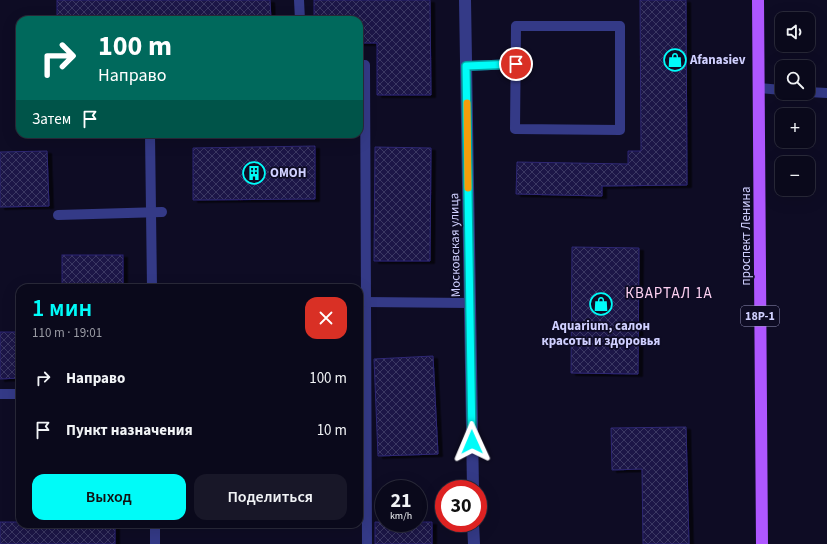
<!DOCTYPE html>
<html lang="ru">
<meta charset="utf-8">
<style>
:root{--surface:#0a091b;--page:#181728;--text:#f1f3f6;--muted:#999aa3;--line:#2a2a3a;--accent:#00fbf8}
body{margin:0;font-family:"Source Sans 3",sans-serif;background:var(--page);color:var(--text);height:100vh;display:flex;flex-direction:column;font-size:15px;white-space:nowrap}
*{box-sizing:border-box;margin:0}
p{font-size:13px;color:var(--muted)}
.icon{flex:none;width:22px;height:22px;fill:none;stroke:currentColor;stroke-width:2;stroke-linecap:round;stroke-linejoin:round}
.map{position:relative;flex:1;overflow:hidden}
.side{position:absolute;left:16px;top:284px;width:347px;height:244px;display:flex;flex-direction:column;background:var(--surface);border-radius:12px;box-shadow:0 4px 16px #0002,0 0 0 1px var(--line)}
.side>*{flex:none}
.guide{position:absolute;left:16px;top:16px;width:347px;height:122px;border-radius:12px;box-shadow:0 4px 16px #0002,0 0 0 1px var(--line);background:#00695c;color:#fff;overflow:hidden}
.fabs{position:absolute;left:775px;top:12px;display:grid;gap:8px}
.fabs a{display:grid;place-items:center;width:40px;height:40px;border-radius:8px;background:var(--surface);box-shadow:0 4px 16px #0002,0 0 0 1px var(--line);font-size:20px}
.speed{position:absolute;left:375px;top:480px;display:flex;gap:8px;font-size:20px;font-weight:700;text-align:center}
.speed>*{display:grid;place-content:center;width:52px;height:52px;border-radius:50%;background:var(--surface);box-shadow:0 4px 16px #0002,0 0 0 1px var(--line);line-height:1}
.speed small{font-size:10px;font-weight:400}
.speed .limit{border:6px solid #d22;background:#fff;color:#111}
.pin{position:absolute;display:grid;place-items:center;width:34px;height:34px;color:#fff;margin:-17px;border:2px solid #fff;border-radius:50%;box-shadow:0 1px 4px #0007}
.me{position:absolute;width:44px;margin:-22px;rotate:359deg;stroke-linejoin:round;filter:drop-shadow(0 0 3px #0008)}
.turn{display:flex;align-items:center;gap:14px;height:84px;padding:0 16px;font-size:18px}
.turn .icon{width:52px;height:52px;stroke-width:2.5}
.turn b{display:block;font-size:28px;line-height:34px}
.then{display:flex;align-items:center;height:38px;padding:0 16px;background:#0003;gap:8px;font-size:15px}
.round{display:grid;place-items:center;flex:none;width:42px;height:42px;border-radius:12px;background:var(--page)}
.headline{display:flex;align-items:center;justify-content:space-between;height:68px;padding:0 16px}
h1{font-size:24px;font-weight:600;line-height:30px;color:var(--accent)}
.primary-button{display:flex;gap:8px;margin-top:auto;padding:8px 16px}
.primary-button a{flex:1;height:46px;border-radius:12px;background:var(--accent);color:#111;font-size:16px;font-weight:600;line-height:46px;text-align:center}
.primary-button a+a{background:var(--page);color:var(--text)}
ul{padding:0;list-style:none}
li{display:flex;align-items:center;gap:12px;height:52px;padding:0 16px}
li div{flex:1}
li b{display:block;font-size:15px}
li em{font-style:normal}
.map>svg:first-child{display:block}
.building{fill:url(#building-cross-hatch);stroke:#2e2774;filter:url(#shadow)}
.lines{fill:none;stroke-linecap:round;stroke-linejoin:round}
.lane{stroke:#343a87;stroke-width:10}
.street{stroke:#343a87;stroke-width:12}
.primary{stroke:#ae57ff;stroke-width:12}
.route-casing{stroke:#00a3a1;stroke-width:10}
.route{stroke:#00fbf8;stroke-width:7}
.slow{stroke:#f59e0b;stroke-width:7}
.labels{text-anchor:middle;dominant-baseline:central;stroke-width:3.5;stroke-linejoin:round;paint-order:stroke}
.shield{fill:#0e0c24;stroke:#9695bd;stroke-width:1}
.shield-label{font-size:12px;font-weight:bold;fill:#d0d0ff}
.poi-label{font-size:13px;font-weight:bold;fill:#d0d0ff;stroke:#0e0c24;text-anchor:start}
.street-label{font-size:13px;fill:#d0d0ff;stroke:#0e0c24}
.quarter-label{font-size:15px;letter-spacing:1px;fill:#ffd2f3;stroke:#0e0c24}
</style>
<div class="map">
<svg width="827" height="544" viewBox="0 0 827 544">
<defs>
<pattern id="building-cross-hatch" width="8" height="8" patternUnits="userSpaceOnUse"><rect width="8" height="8" fill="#1b1747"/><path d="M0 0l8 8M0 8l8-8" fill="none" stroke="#3b3863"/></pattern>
<filter id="shadow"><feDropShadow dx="4.5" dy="2.5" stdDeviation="0" flood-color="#0009"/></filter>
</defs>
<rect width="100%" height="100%" fill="#0e0c24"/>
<g class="building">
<polygon points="57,0 270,0 271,20 57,20"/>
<polygon points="314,0 430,0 431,95 377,95 377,43 359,43 359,20 314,20"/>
<polygon points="640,0 686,0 687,185 602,186 602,196 516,194 517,162 628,164 628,151 641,151"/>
<polygon points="315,146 315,199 193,200 193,148"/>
<polygon points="375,147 431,148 430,261 374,261"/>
<polygon points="47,151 49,206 0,207 0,152"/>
<polygon points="572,247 639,248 638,374 571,373"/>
<rect x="62" y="255" width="61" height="33"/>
<polygon points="0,332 20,332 20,378 0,379"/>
<polygon points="433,356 438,454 378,456 374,359"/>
<polygon points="686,427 689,544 643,544 642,469 612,470 611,428"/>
<polygon points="0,522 20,522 20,524 32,524 32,525 115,524 115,544 0,544"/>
<polygon points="375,522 418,523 418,522 432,522 432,544 375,544"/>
</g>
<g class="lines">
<g class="lane">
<polyline points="299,0 300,20"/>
<polygon points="516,26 620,26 620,130 515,129"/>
<polyline points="359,65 365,65 367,544"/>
<polyline points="466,66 515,64"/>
<polyline points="759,88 782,90"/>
<polyline points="808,92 827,93"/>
<polyline points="150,134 152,288"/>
<polyline points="58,215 162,212"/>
<polyline points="365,302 470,303"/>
<polyline points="0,394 20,394"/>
<polyline points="155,524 155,544"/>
</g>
<g class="street">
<polyline points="465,0 473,489"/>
<polyline points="473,523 474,544"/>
</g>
<polyline class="primary" points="758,0 762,544"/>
</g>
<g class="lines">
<g class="route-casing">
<polyline id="route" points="472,442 466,66 516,64"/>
</g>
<use href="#route" class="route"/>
<polyline class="slow" points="467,103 468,188"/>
</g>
<defs>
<g id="shop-ring" transform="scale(1.15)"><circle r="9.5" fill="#0e0c24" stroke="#00fbf8" stroke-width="1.5"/><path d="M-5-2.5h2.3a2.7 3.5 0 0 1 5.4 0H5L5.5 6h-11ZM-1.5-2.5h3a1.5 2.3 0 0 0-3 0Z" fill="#00fbf8"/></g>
<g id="building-ring" transform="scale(1.15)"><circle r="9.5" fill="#0e0c24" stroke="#00fbf8" stroke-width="1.5"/><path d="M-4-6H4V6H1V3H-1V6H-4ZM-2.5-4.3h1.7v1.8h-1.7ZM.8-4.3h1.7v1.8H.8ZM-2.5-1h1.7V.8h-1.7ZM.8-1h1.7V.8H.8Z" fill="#00fbf8"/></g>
</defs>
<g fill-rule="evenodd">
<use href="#shop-ring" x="675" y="60"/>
<use href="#building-ring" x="254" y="173"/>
<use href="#shop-ring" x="601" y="304"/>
</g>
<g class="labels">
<rect class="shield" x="741" y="306" width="38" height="20" rx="3"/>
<g class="shield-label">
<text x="760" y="316">18Р-1</text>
</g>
<g class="poi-label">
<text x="690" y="60">Afanasiev</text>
<text x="270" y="173">ОМОН</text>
<text x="601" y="326" text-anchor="middle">Aquarium, салон<tspan x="601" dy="15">красоты и здоровья</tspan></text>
</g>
<g class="street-label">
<text transform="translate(746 236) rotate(-90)">проспект Ленина</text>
<text transform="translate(455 245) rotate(-91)">Московская улица</text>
</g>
<g class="quarter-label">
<text x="669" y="293">КВАРТАЛ 1А</text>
</g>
</g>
</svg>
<div class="fabs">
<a><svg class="icon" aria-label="sound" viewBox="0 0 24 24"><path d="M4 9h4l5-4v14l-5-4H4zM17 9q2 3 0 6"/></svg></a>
<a><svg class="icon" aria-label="search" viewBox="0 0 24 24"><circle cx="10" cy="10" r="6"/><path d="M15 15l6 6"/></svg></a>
<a>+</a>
<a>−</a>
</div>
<div class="speed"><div>21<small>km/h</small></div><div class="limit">30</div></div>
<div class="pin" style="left:516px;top:64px;background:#d93025"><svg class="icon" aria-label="arrive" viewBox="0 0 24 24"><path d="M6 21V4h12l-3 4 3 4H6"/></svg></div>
<svg class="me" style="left:472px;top:442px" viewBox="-20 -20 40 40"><path d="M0-17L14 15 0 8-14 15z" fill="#00fbf8" stroke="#fff" stroke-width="4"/></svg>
<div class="guide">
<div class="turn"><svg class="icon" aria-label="right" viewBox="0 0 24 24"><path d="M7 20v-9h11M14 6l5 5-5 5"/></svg><div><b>100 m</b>Направо</div></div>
<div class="then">Затем<svg class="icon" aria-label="arrive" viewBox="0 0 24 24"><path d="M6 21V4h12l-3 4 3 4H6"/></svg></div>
</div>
<section class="side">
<div class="headline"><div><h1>1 мин</h1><p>110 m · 19:01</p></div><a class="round" style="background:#d93025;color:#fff"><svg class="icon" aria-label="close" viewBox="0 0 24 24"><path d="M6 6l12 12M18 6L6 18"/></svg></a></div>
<ul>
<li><svg class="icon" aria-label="right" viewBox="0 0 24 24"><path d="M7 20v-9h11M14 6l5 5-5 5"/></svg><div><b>Направо</b></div><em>100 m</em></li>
<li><svg class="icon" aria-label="arrive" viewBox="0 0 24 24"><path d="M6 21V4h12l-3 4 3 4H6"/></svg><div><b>Пункт назначения</b></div><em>10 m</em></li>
</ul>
<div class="primary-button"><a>Выход</a><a>Поделиться</a></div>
</section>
</div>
